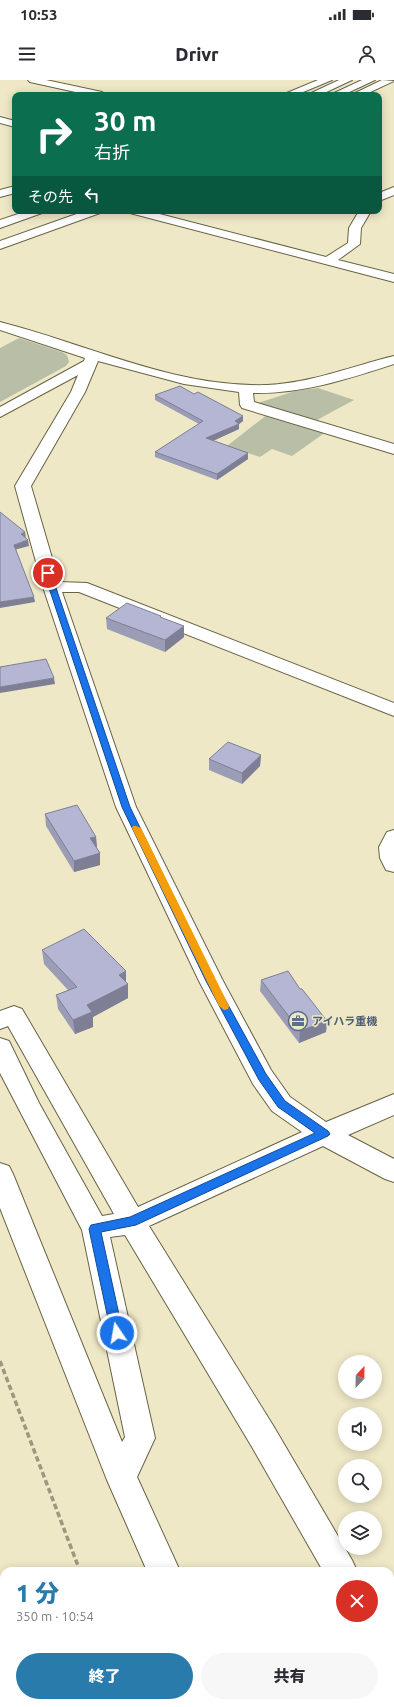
<!DOCTYPE html>
<html lang="ja">
<meta charset="utf-8">
<style>
:root{--surface:#fff;--page:#f7f7f7;--text:#2b2b33;--muted:#7c7c81;--accent:#287bab}
body{margin:0;font-family:Ubuntu,"Noto Sans JP",sans-serif;background:var(--page);color:var(--text);height:100vh;display:flex;flex-direction:column;font-size:15px;white-space:nowrap}
*{box-sizing:border-box;margin:0}
p{font-size:13px;color:var(--muted)}
.icon{flex:none;width:22px;height:22px;fill:none;stroke:currentColor;stroke-width:2;stroke-linecap:round;stroke-linejoin:round}
.map{position:relative;flex:1;overflow:hidden}
.panel{position:absolute;left:0px;top:1487px;width:394px;height:140px;display:flex;flex-direction:column;background:var(--surface);border-radius:12px 12px 0 0;box-shadow:0 2px 10px #0003}
.panel>*{flex:none}
.banner{position:absolute;left:12px;top:12px;width:370px;height:122px;border-radius:8px;box-shadow:0 2px 10px #0003;background:#0b6e4f;color:#fff;overflow:hidden}
.needle{width:26px;rotate:22deg}
.fabs{position:absolute;left:338px;top:1275px;display:grid;gap:8px}
.fabs a{display:grid;place-items:center;width:44px;height:44px;border-radius:50%;background:var(--surface);box-shadow:0 2px 10px #0003;font-size:20px}
.pin{position:absolute;display:grid;place-items:center;width:34px;height:34px;color:#fff;margin:-17px;border:2px solid #fff;border-radius:50%;box-shadow:0 1px 4px #0007}
.me{position:absolute;width:44px;margin:-22px;rotate:348deg;stroke-linejoin:round;filter:drop-shadow(0 0 3px #0008)}
.turn{display:flex;align-items:center;gap:14px;height:84px;padding:0 16px;font-size:18px}
.turn .icon{width:52px;height:52px;stroke-width:2.5}
.turn b{display:block;font-size:28px;line-height:34px}
.then{display:flex;align-items:center;height:38px;padding:0 16px;background:#0003;gap:8px;font-size:15px}
.round{display:grid;place-items:center;flex:none;width:42px;height:42px;border-radius:21px;background:var(--page)}
.overview{display:flex;align-items:center;justify-content:space-between;height:68px;padding:0 16px}
h1{font-size:24px;font-weight:800;line-height:30px;color:var(--accent)}
.button{display:flex;gap:8px;margin-top:auto;padding:8px 16px}
.button a{flex:1;height:46px;border-radius:24px;background:var(--accent);color:#fff;font-size:16px;font-weight:800;line-height:46px;text-align:center}
.button a+a{background:var(--page);color:var(--text)}
.status{display:flex;justify-content:space-between;align-items:center;height:28px;padding:0 20px;background:var(--surface);direction:ltr}
.status svg{height:11px;fill:currentColor}
header{display:flex;justify-content:space-between;align-items:center;height:52px;padding:0 16px;background:var(--surface);font-size:18px;font-weight:800}
.map>svg:first-child{display:block}
.green{fill:#b9bfa6}
.lines{fill:none;stroke-linecap:round;stroke-linejoin:round}
.minor-casing{stroke:#686345;stroke-width:2}
.highway-casing{stroke:#686345;stroke-width:2}
.path{stroke:#9c987e;stroke-width:3.5;stroke-dasharray:5.5 3;stroke-linecap:butt}
.minor{fill:#fff;fill-rule:evenodd}
.highway{fill:#fff;fill-rule:evenodd}
.wall{fill:#9b9db6}
.shaded-wall{fill:#7e7f94}
.building{fill:#b4b6d4;stroke:#7e7f94}
.route{fill:#1a73e8;stroke:#114b97}
.slow{fill:#f59e0b}
.labels{text-anchor:middle;dominant-baseline:central;stroke-width:3;stroke-linejoin:round;paint-order:stroke}
.service-label{font-size:11px;font-weight:bold;fill:#4e5e75;stroke:#eee8c6;text-anchor:start}
</style>
<div class="status"><b>10:53</b><svg viewBox="0 0 49 12"><path d="M0 12V9h3v3zM5 12V6h3v6zM10 12V3h3v9zM15 12V0h3v12zM26 1h20v11H26zM47 4h2v5h-2z"/></svg></div>
<header><svg class="icon" aria-label="menu" viewBox="0 0 24 24"><path d="M4 6h16M4 12h16M4 18h16"/></svg>Drivr<svg class="icon" aria-label="person" viewBox="0 0 24 24"><circle cx="12" cy="8" r="4"/><path d="M4 21q1-7 8-7t8 7"/></svg></header>
<div class="map">
<svg width="394" height="1627" viewBox="0 0 394 1627">
<rect width="100%" height="100%" fill="#eee8c6"/>
<g class="green">
<polygon points="19,258 62,272 67,275 69,282 66,286 0,322 0,268"/>
<polygon points="318,308 354,320 315,341 258,323 295,311"/>
<polygon points="268,334 326,352 292,376 272,369 260,377 227,366"/>
</g>
<g class="lines">
<g class="minor-casing">
<g id="minor">
<polygon points="28,0 46,0 102,12 107,15 89,15 30,2"/>
<polygon points="318,0 332,0 296,15 282,15"/>
<polygon points="382,0 394,1 364,15 351,15"/>
<polygon points="0,37 15,41 15,47 0,43"/>
<polygon points="15,106 15,113 0,117 0,110"/>
<polygon points="394,107 394,115 379,121 379,113"/>
<polygon points="85,131 102,131 100,133 0,169 0,161"/>
<polygon points="128,131 148,131 326,177 348,163 349,148 359,131 371,131 361,148 360,164 338,180 394,194 394,202 130,133"/>
<path d="M0 242C87 264 175 308 267 305 312 303 352 286 394 276V284C348 299 302 314 253 313L254 322 394 364V374L242 328 240 325 239 312 184 304 98 281 85 312 31 406 59 502 87 503 394 623V636L79 512H62L136 727 223 901 271 990 290 1017 326 1042 394 1014V1035L348 1055 394 1079V1102L385 1099 323 1066 149 1146 274 1347 352 1480 357 1491H323L252 1367 125 1155 110 1157 155 1358 137 1397 180 1491H147L107 1400 0 1128V1083L9 1086 13 1094 122 1362 125 1357 82 1150 0 993V958L9 961 39 1023 102 1136 114 1134 8 946 0 949V931L14 926 22 929 138 1127 302 1052 272 1031 253 1004 199 901 116 727 43 507 15 406 71 312 78 295 0 337V327L84 281 85 278 0 250Z"/>
<polygon points="394,750 394,792 386,790 380,778 379,767 387,752"/>
<polygon points="390,1557 394,1559 394,1598 390,1596"/>
<polygon points="207,1623 242,1623 243,1627 208,1627"/>
</g>
</g>
<g class="highway-casing">
<g id="highway">
<polygon points="339,0 352,0 320,15 307,15"/>
<polygon points="362,0 375,0 343,15 330,15"/>
<polygon points="27,131 44,131 42,133 0,148 0,140"/>
</g>
</g>
<g class="path">
<polyline points="0,1281 80,1491"/>
<polyline points="130,1623 132,1627"/>
</g>
<use href="#minor" class="minor"/>
<use href="#highway" class="highway"/>
</g>
<g class="wall">
<polygon points="194,314 243,336 243,341 239,344 239,349 213,361 248,373 248,379 217,400 155,377 155,372 199,344 155,320 155,315"/>
<polygon points="161,536 161,537 184,557 165,572 107,549 106,538"/>
<polygon points="261,675 260,686 242,704 209,690 209,679"/>
<polygon points="45,734 96,757 97,768 100,773 100,785 74,792 46,746"/>
<polygon points="42,870 126,903 128,904 128,918 93,937 93,947 75,954 58,929 56,915 68,910 44,884"/>
<polygon points="261,900 300,909 327,941 326,952 299,963 260,911"/>
</g>
<g class="shaded-wall">
<polygon points="243,336 243,341 239,344 239,349 206,364 206,358"/>
<polygon points="248,373 248,379 217,400 217,394"/>
<polygon points="25,452 26,458 21,454"/>
<polygon points="28,460 29,466 14,470 14,465"/>
<polygon points="34,517 35,522 0,528 0,522"/>
<polygon points="184,546 184,557 165,572 165,560"/>
<polygon points="54,598 55,604 0,613 0,607"/>
<polygon points="261,675 260,686 242,704 242,693"/>
<polygon points="96,757 97,768 91,770 90,758"/>
<polygon points="100,773 100,785 74,792 74,781"/>
<polygon points="126,891 126,905 128,904 128,918 93,937 93,947 75,954 73,940 87,925 119,895"/>
<polygon points="327,941 326,952 299,963 300,951"/>
</g>
<g class="building">
<polygon points="180,306 194,314 198,312 243,336 235,341 239,344 206,358 248,373 217,394 155,372 203,341 155,315"/>
<polygon points="0,432 25,452 21,454 28,460 14,465 34,517 0,522"/>
<polygon points="127,523 161,536 160,537 184,546 165,560 106,538"/>
<polygon points="46,579 54,598 0,607 0,587"/>
<polygon points="228,662 261,675 242,693 209,679"/>
<polygon points="77,725 96,757 90,758 100,773 74,781 45,734"/>
<polygon points="84,849 126,891 119,895 128,904 87,925 92,932 73,940 56,915 77,907 42,870"/>
<polygon points="288,891 300,909 302,909 327,941 300,951 261,900"/>
</g>
<polygon class="route" points="45,491 51,493 130,727 215,901 266,994 285,1021 328,1051 330,1054 328,1056 136,1145 101,1152 123,1253 122,1257 117,1258 113,1257 111,1253 89,1149 91,1145 130,1137 315,1053 278,1027 259,1000 206,901 122,727 44,493"/>
<polygon class="slow" points="133,746 136,746 141,748 229,926 228,929 224,930 219,926 132,748"/>
<defs>
<g id="office-ring" transform="scale(1)"><circle r="9.5" fill="#eee8c6" stroke="#5c6f8a" stroke-width="1.5"/><path d="M-6-3h4V-5.5h4V-3h4V5H-6ZM-1-4.5V-3h2v-1.5ZM-6 0V1H6V0Z" fill="#5c6f8a"/></g>
</defs>
<g fill-rule="evenodd">
<use href="#office-ring" x="298" y="941"/>
</g>
<g class="labels">
<g class="service-label">
<text x="312" y="941">アイハラ重機</text>
</g>
</g>
</svg>
<div class="fabs">
<a><svg class="needle" viewBox="-14 -14 28 28"><path d="M0-13l5 13h-10z" fill="#e53935"/><path d="M0 13l5-13h-10z" fill="#7c7c81"/></svg></a>
<a><svg class="icon" aria-label="sound" viewBox="0 0 24 24"><path d="M4 9h4l5-4v14l-5-4H4zM17 9q2 3 0 6"/></svg></a>
<a><svg class="icon" aria-label="search" viewBox="0 0 24 24"><circle cx="10" cy="10" r="6"/><path d="M15 15l6 6"/></svg></a>
<a><svg class="icon" aria-label="layers" viewBox="0 0 24 24"><path d="M12 4l9 5-9 5-9-5zM3 14l9 5 9-5"/></svg></a>
</div>
<div class="pin" style="left:48px;top:493px;background:#d93025"><svg class="icon" aria-label="arrive" viewBox="0 0 24 24"><path d="M6 21V4h12l-3 4 3 4H6"/></svg></div>
<svg class="me" style="left:117px;top:1253px" viewBox="-20 -20 40 40"><circle r="17" fill="#1a73e8" stroke="#fff" stroke-width="3"/><path d="M0-11L8 9 0 5-8 9z" fill="#fff"/></svg>
<div class="banner">
<div class="turn"><svg class="icon" aria-label="right" viewBox="0 0 24 24"><path d="M7 20v-9h11M14 6l5 5-5 5"/></svg><div><b>30 m</b>右折</div></div>
<div class="then">その先<svg class="icon" aria-label="left" viewBox="0 0 24 24"><path d="M17 20v-9H6M10 6l-5 5 5 5"/></svg></div>
</div>
<section class="panel">
<div class="overview"><div><h1>1 分</h1><p>350 m · 10:54</p></div><a class="round" style="background:#d93025;color:#fff"><svg class="icon" aria-label="close" viewBox="0 0 24 24"><path d="M6 6l12 12M18 6L6 18"/></svg></a></div>
<div class="button"><a>終了</a><a>共有</a></div>
</section>
</div>
